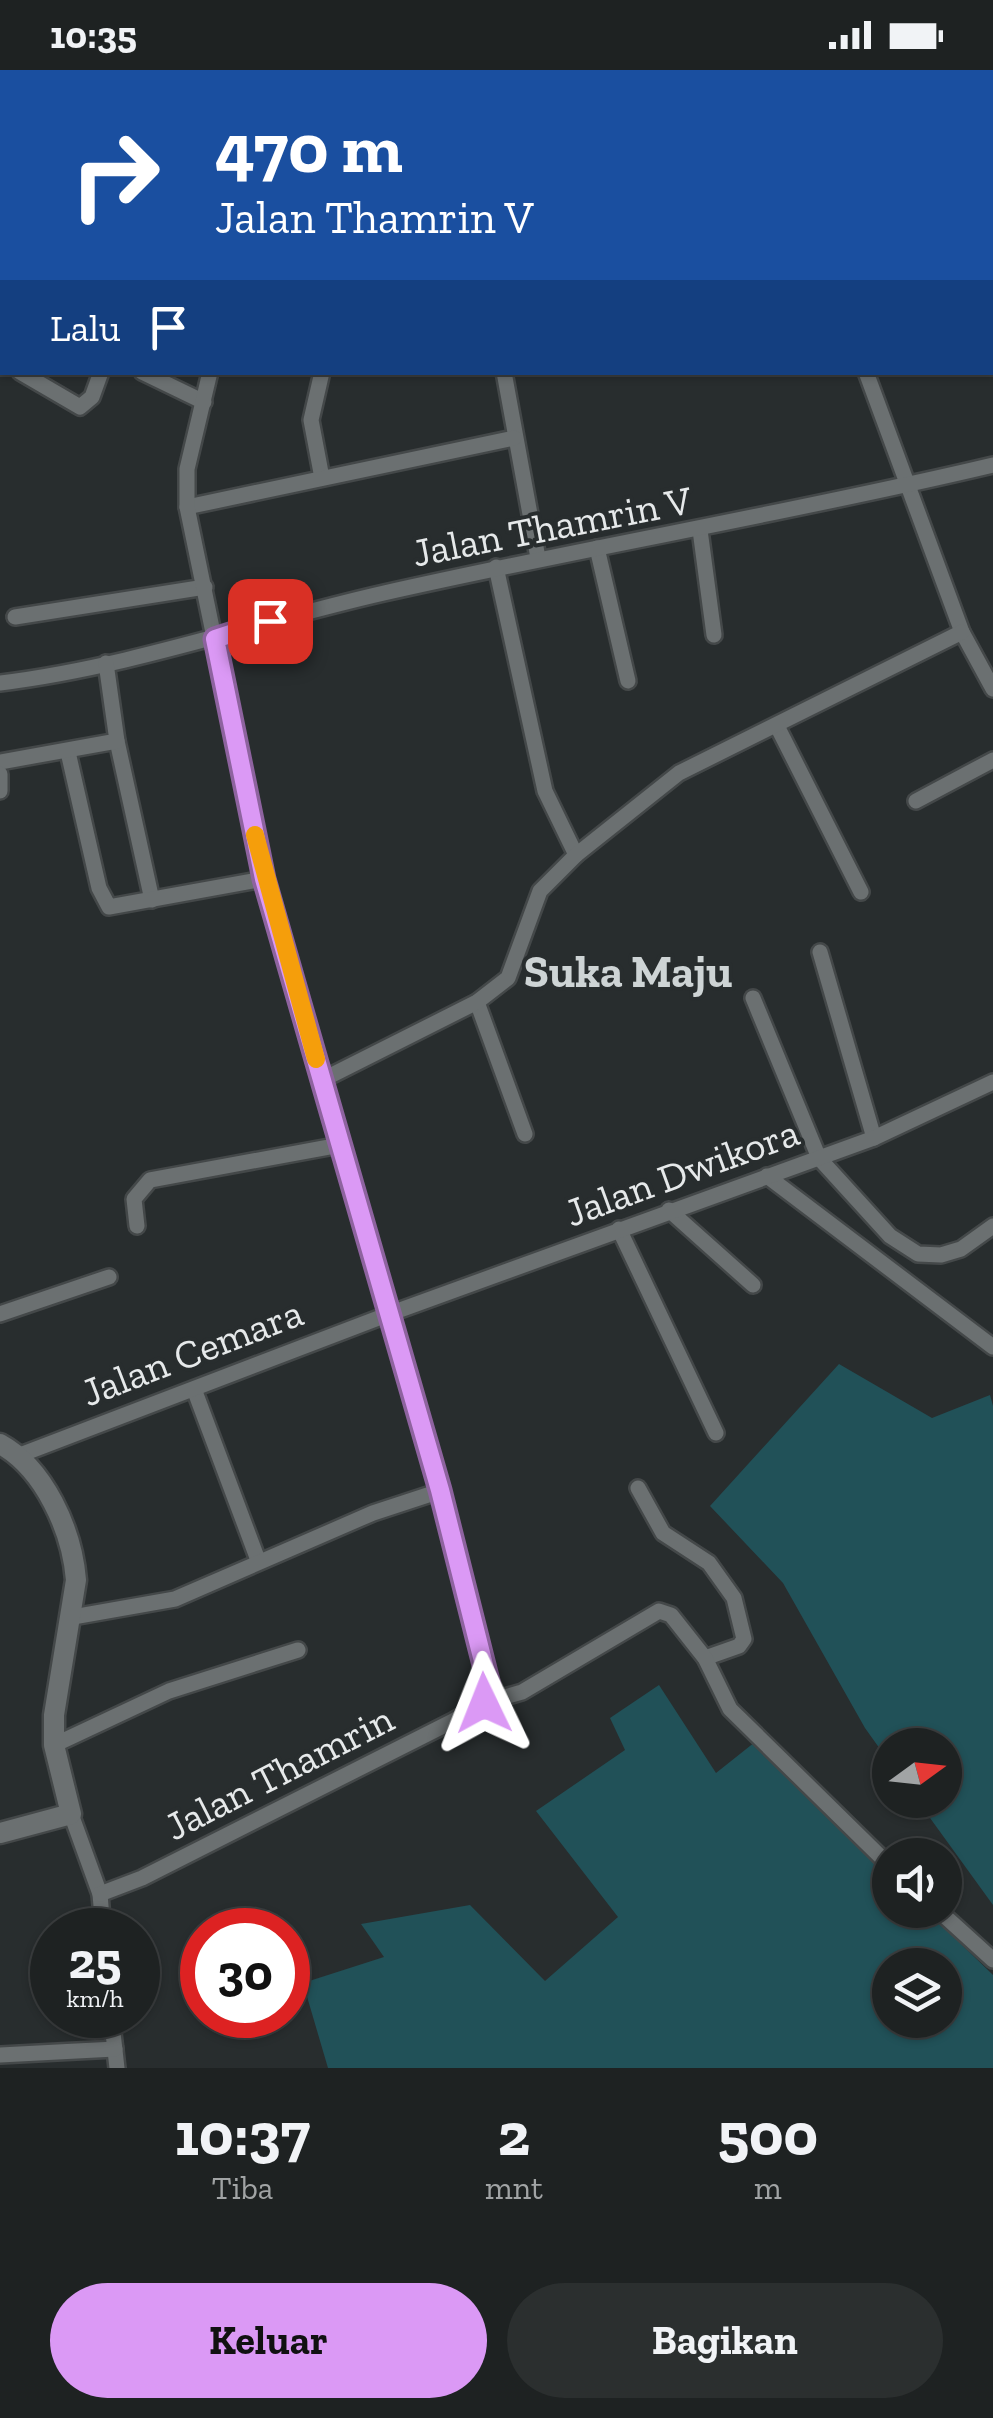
<!DOCTYPE html>
<html lang="id">
<style>
:root{--surface:#1e2222;--page:#2b2f2f;--text:#f1f3f6;--muted:#a1a4a5;--line:#3c3f40;--accent:#db99f5}
body{margin:0;font-family:"Zilla Slab",serif;background:var(--page);color:var(--text);height:100vh;display:flex;flex-direction:column;font-size:38px;white-space:nowrap}
*{box-sizing:border-box;margin:0}
p{font-size:32px;color:var(--muted)}
.icon{flex:none;width:55px;height:55px;fill:none;stroke:currentColor;stroke-width:2;stroke-linecap:round;stroke-linejoin:round}
.map{position:relative;height:1998px;overflow:hidden}
.details{display:flex;flex-direction:column;background:var(--surface);flex:1}
.details>*{flex:none}
.hud{position:absolute;left:0px;top:0px;width:995px;height:305px;box-shadow:0 2px 8px #0004,0 0 0 2px var(--line);background:#1a4fa0;color:#fff;overflow:hidden}
.needle{width:65px;rotate:75deg}
.tools{position:absolute;left:872px;top:1658px;display:grid;gap:20px}
.tools a{display:grid;place-items:center;width:90px;height:90px;border-radius:50%;background:var(--surface);box-shadow:0 2px 8px #0004,0 0 0 2px var(--line);font-size:50px}
.speed{position:absolute;left:30px;top:1838px;display:flex;gap:20px;font-size:50px;font-weight:700;text-align:center}
.speed>*{display:grid;place-content:center;width:130px;height:130px;border-radius:50%;background:var(--surface);box-shadow:0 2px 8px #0004,0 0 0 2px var(--line);line-height:1}
.speed small{font-size:25px;font-weight:400}
.speed .limit{border:15px solid #d22;background:#fff;color:#111}
.pin{position:absolute;display:grid;place-items:center;width:85px;height:85px;color:#fff;margin:-42px;border-radius:20px;box-shadow:0 5px 15px #0006}
.me{position:absolute;width:110px;margin:-55px;rotate:358deg;stroke-linejoin:round;filter:drop-shadow(0 0 8px #0008)}
.turn{display:flex;align-items:center;gap:35px;height:210px;padding:0 50px;font-size:45px}
.turn .icon{width:130px;height:130px;stroke-width:2.5}
.turn b{display:block;font-size:70px;line-height:85px}
.then{display:flex;align-items:center;height:95px;padding:0 50px;background:#0003;gap:20px;font-size:38px}
.eta{display:flex;justify-content:space-evenly;align-items:center;height:170px;text-align:center}
.eta b{font-size:60px;font-weight:700;line-height:70px}
.action{display:flex;gap:20px;margin-top:auto;padding:20px 50px}
.action a{flex:1;height:115px;border-radius:60px;background:var(--accent);color:#111;font-size:40px;font-weight:700;line-height:115px;text-align:center}
.action a+a{background:var(--page);color:var(--text)}
.status{display:flex;justify-content:space-between;align-items:center;height:70px;padding:0 50px;background:var(--surface);direction:ltr}
.status svg{height:28px;fill:currentColor}
.map>svg:first-child{display:block}
.green{fill:#215158;fill-rule:evenodd}
.lines{fill:none;stroke-linecap:round;stroke-linejoin:round}
.stream{stroke:#2e4967;stroke-width:5}
.minor-casing{stroke:#444849;stroke-width:20}
.tertiary-casing{stroke:#444849;stroke-width:25}
.minor{stroke:#6b7071;stroke-width:15}
.tertiary{stroke:#6b7071;stroke-width:20}
.route-casing{stroke:#8e639f;stroke-width:25}
.route{stroke:#db99f5;stroke-width:18}
.slow{stroke:#f59e0b;stroke-width:18}
.labels{text-anchor:middle;dominant-baseline:central;stroke-width:8;stroke-linejoin:round;paint-order:stroke}
.street-label{font-size:40px;fill:#e6e9ea;stroke:#282d2e}
.quarter-label{font-size:45px;font-weight:bold;fill:#ced4d5;stroke:#282d2e}
</style>
<div class="status"><b>10:35</b><svg viewBox="0 0 49 12"><path d="M0 12V9h3v3zM5 12V6h3v6zM10 12V3h3v9zM15 12V0h3v12zM26 1h20v11H26zM47 4h2v5h-2z"/></svg></div>
<div class="map">
<svg width="993" height="1998" viewBox="0 0 993 1998">
<rect width="100%" height="100%" fill="#282d2e"/>
<g class="green">
<polygon points="839,1294 932,1348 990,1325 993,1336 993,1835 917,1730 945,1730 945,1675 890,1675 890,1693 865,1658 783,1513 710,1436"/>
<path d="M659 1615 716 1703 755 1672 890 1805V1840H926L993 1905V1998H328L303 1913 384 1887 361 1854 470 1835 545 1911 618 1847 536 1741 625 1680 610 1648ZM890 1895H945V1950H890Z"/>
</g>
<g class="lines">
<g class="stream">
<polyline points="831,0 833,2"/>
<polyline points="992,202 993,203"/>
</g>
<g class="minor-casing">
<g id="minor">
<polyline points="246,0 246,2"/>
<polyline points="447,0 448,2"/>
<polyline points="666,0 666,2"/>
<polyline points="876,2 885,0"/>
<polyline points="0,133 2,135"/>
<polyline points="0,239 2,235"/>
<polyline points="0,290 2,292"/>
<polyline points="20,302 80,337 92,327 101,302"/>
<polyline points="142,302 204,332"/>
<polyline points="504,302 538,488"/>
<polyline points="866,302 962,562 993,619"/>
<polyline points="322,408 311,350 322,302"/>
<polyline points="187,437 514,368"/>
<polyline points="700,460 714,565"/>
<polyline points="597,478 628,611"/>
<polyline points="496,497 545,721 576,785"/>
<polyline points="15,547 205,517"/>
<path d="M0 613C131 597 256 552 384 523 587 477 791 443 993 395"/>
<polyline points="777,656 861,822"/>
<polyline points="117,671 152,830"/>
<polyline points="68,682 99,818 109,837 264,809"/>
<polyline points="0,692 117,671 106,593"/>
<polyline points="0,704 0,721"/>
<polyline points="916,731 993,690"/>
<polyline points="820,882 874,1068"/>
<polyline points="753,928 819,1088 890,1166 918,1184 941,1185 961,1179 993,1156"/>
<polyline points="477,932 525,1064"/>
<polyline points="322,1010 477,932 508,908 540,821 576,785 679,703 962,562"/>
<polyline points="767,1106 993,1277"/>
<polyline points="669,1140 753,1215"/>
<polyline points="137,1156 134,1129 150,1110 340,1075"/>
<polyline points="619,1159 716,1363"/>
<polyline points="0,1244 109,1207"/>
<polyline points="194,1319 258,1490"/>
<polyline points="20,1385 389,1244 874,1068 993,1012"/>
<polyline points="638,1418 663,1463 709,1493 734,1528 744,1569 739,1576 705,1588"/>
<polyline points="73,1547 175,1529 373,1443 440,1421"/>
<polyline points="484,1633 522,1622 659,1541 671,1545 705,1588 730,1639 890,1796"/>
<polyline points="54,1675 169,1621 298,1580"/>
<polyline points="71,1744 100,1824 103,1860"/>
<polyline points="100,1824 142,1808 453,1651 484,1633 491,1619 440,1421 264,809 187,437 187,399 210,302"/>
<polyline points="938,1840 993,1890"/>
<polyline points="111,1945 117,1998"/>
<polyline points="0,1985 115,1979"/>
</g>
</g>
<g class="tertiary-casing">
<path id="tertiary" d="M0 1374C44 1398 72 1460 76 1510L54 1645V1675L71 1744 0 1763"/>
</g>
<use href="#minor" class="minor"/>
<use href="#tertiary" class="tertiary"/>
</g>
<g class="lines">
<g class="route-casing">
<polyline id="route" points="270,551 215,569 264,809 440,1420 490,1619 484,1633"/>
</g>
<use href="#route" class="route"/>
<polyline class="slow" points="255,765 316,989"/>
</g>
<g class="labels">
<g class="street-label">
<text transform="translate(552 456) rotate(-11)">Jalan Thamrin V</text>
<text transform="translate(682 1102) rotate(-20)">Jalan Dwikora</text>
<text transform="translate(192 1282) rotate(-21)">Jalan Cemara</text>
<text transform="translate(279 1702) rotate(-27)">Jalan Thamrin</text>
</g>
<g class="quarter-label">
<text x="628" y="902">Suka Maju</text>
</g>
</g>
</svg>
<div class="tools">
<a><svg class="needle" viewBox="-14 -14 28 28"><path d="M0-13l5 13h-10z" fill="#e53935"/><path d="M0 13l5-13h-10z" fill="#a1a4a5"/></svg></a>
<a><svg class="icon" aria-label="sound" viewBox="0 0 24 24"><path d="M4 9h4l5-4v14l-5-4H4zM17 9q2 3 0 6"/></svg></a>
<a><svg class="icon" aria-label="layers" viewBox="0 0 24 24"><path d="M12 4l9 5-9 5-9-5zM3 14l9 5 9-5"/></svg></a>
</div>
<div class="speed"><div>25<small>km/h</small></div><div class="limit">30</div></div>
<div class="pin" style="left:270px;top:551px;background:#d93025"><svg class="icon" aria-label="arrive" viewBox="0 0 24 24"><path d="M6 21V4h12l-3 4 3 4H6"/></svg></div>
<svg class="me" style="left:484px;top:1633px" viewBox="-20 -20 40 40"><path d="M0-17L14 15 0 8-14 15z" fill="#db99f5" stroke="#fff" stroke-width="4"/></svg>
<div class="hud">
<div class="turn"><svg class="icon" aria-label="right" viewBox="0 0 24 24"><path d="M7 20v-9h11M14 6l5 5-5 5"/></svg><div><b>470 m</b>Jalan Thamrin V</div></div>
<div class="then">Lalu<svg class="icon" aria-label="arrive" viewBox="0 0 24 24"><path d="M6 21V4h12l-3 4 3 4H6"/></svg></div>
</div>
</div>
<section class="details">
<div class="eta">
<div><b>10:37</b><p>Tiba</p></div>
<div><b>2</b><p>mnt</p></div>
<div><b>500</b><p>m</p></div>
</div>
<div class="action"><a>Keluar</a><a>Bagikan</a></div>
</section>
